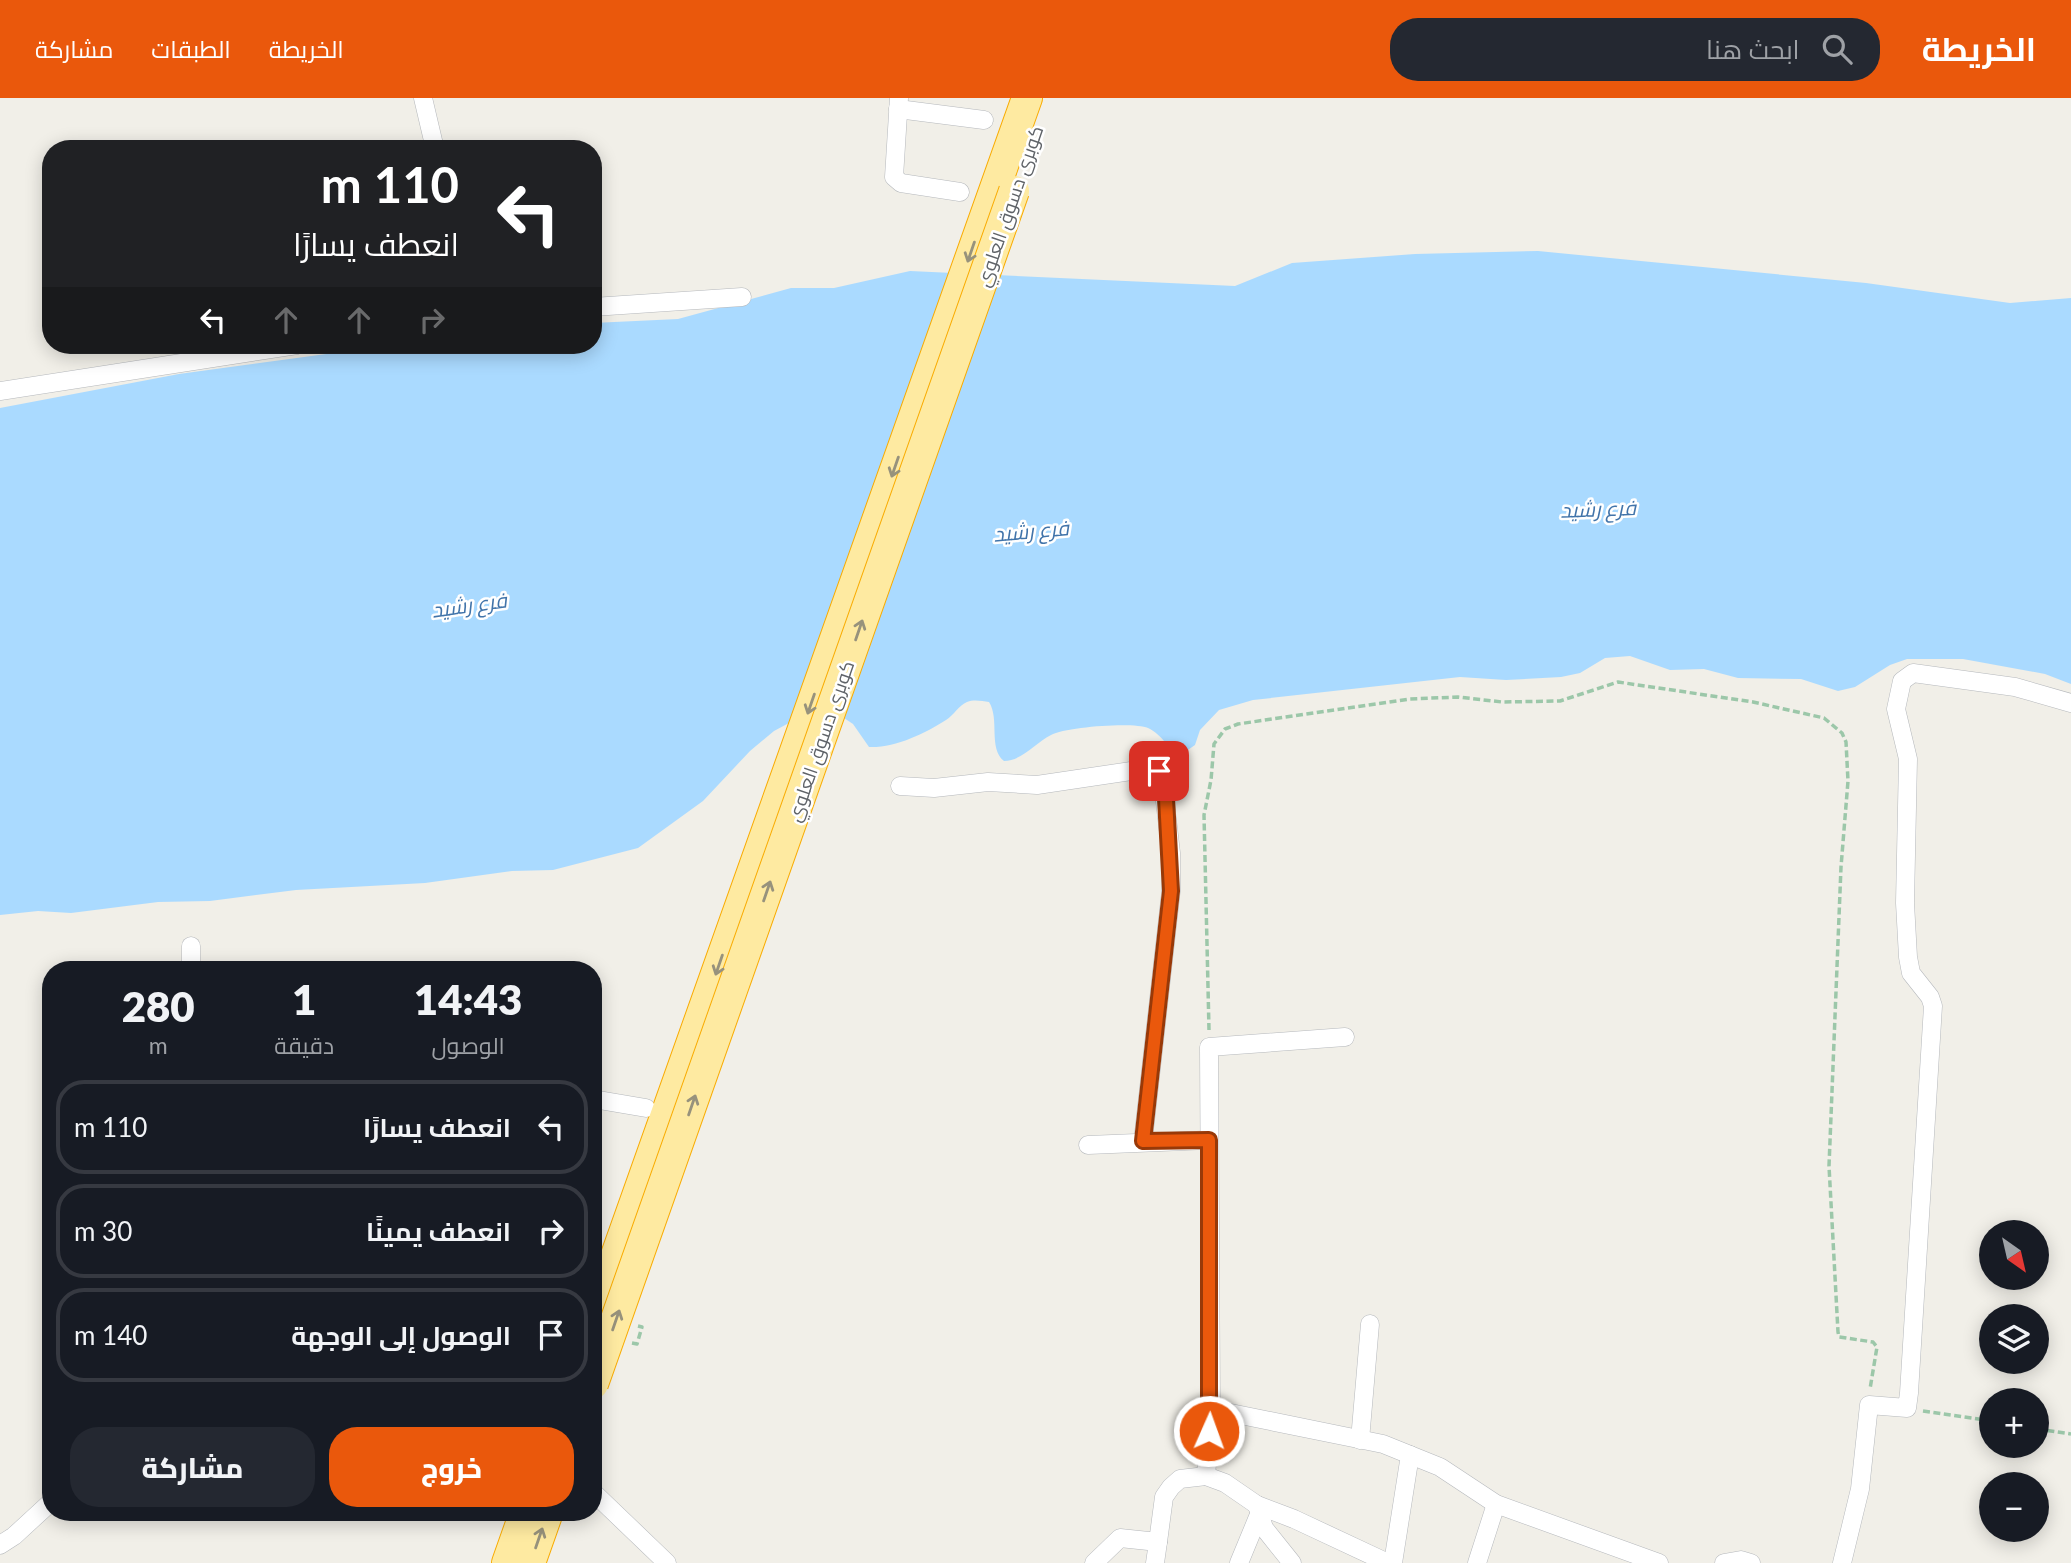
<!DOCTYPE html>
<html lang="ar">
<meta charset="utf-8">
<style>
:root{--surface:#171b24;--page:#242831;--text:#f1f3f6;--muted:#9ea1a6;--line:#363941;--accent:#ea580c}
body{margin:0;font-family:Lato,Cairo,sans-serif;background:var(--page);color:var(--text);direction:rtl;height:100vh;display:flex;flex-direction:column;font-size:26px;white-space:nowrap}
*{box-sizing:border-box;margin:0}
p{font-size:23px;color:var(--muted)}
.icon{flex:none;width:38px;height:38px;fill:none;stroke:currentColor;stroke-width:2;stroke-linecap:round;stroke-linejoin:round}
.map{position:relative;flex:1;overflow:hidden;direction:ltr}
.details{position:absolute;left:42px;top:863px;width:560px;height:560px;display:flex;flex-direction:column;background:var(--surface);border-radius:28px;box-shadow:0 4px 18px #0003;direction:rtl}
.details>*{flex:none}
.top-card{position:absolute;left:42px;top:42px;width:560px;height:214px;border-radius:28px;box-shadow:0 4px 18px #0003;direction:rtl;background:#202124;color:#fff;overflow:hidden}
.needle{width:46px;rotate:146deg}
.fabs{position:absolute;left:1979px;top:1122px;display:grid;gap:14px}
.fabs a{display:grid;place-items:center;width:70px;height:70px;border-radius:50%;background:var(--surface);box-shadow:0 4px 18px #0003;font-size:35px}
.pin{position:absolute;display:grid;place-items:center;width:60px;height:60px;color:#fff;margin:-30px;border-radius:14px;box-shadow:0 4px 10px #0006}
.me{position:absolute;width:77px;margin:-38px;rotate:2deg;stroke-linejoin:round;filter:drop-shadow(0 0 5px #0008)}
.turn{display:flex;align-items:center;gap:24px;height:147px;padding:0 28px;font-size:32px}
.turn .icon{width:91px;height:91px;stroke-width:2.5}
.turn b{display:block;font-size:49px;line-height:60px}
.lanes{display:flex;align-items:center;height:66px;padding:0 28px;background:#0003;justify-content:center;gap:35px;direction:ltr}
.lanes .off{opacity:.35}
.eta{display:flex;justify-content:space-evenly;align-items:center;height:119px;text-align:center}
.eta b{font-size:42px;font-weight:800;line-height:49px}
.action{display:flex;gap:14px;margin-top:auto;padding:14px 28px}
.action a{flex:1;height:80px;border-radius:28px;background:var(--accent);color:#fff;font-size:28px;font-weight:800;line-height:80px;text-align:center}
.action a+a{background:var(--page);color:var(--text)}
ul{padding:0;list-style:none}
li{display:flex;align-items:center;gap:21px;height:94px;margin:0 14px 10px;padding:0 14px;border:4px solid var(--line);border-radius:28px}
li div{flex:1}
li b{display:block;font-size:26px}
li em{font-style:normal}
header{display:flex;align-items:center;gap:42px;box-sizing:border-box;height:98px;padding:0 35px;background:var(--accent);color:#fff}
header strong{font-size:33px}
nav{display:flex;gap:38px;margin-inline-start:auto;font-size:24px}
.search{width:490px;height:63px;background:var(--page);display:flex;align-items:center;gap:18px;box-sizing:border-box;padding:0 24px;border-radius:28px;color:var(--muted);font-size:26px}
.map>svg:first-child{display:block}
.water{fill:#aadaff}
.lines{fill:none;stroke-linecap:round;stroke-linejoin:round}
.minor-casing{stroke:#b5b8bc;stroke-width:19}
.trunk-casing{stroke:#f9ab00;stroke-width:32}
.path{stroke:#9cc7a9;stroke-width:3.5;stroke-dasharray:7 3.5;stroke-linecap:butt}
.minor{stroke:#fff;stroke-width:18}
.trunk{stroke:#feeaa1;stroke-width:30}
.trunk-bridge-casing{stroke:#f9ab00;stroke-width:32;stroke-linecap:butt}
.trunk-bridge{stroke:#feeaa1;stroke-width:30}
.oneway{stroke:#97927c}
.route-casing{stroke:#983908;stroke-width:18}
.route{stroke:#ea580c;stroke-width:12}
.labels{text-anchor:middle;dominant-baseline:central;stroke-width:5;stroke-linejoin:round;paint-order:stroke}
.street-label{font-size:19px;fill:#5f6368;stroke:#fff}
.water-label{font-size:21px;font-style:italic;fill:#4174aa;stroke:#fff}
</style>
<header>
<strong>الخريطة</strong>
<div class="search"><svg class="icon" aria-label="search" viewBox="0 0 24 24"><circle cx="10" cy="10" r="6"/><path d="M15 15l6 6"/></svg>ابحث هنا</div>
<nav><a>الخريطة</a><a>الطبقات</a><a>مشاركة</a></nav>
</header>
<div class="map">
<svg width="2071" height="1465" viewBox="0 0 2071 1465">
<rect width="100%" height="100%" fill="#f1efe8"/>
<path class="water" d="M1538 153 1866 185 2010 205 2071 200V586L2045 576 1963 561H1907L1890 567 1855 589 1838 593 1801 581 1738 580 1704 571 1670 572 1630 558 1605 560 1580 575 1561 579 1506 582 1460 579 1253 602 1219 612 1200 632 1195 647 1182 656C1167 651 1162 636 1148 630 1133 624 1066 629 1051 637 1035 645 1022 663 1004 663 988 650 1000 621 989 604 982 603 974 601 967 604 959 607 954 617 946 622 924 636 895 650 869 649L853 626 841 618H802L774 633 750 653 703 703 638 750 553 772 512 773 425 785 296 792 210 803 158 804 71 815 38 813 0 817V310L179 276 393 247H593V225L678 221 791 190H834L910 173 1235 188 1292 165 1415 156Z"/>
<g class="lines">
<g class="minor-casing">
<g id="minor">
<polyline points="423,0 435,51"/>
<polyline points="899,0 894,79 901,85 960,94"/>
<polyline points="898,11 984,22"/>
<polyline points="593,209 742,199"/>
<polyline points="0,293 297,247"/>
<polyline points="900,688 934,690 988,684 1037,687 1151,670 1162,677 1171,755 1171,793 1143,1043"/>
<polyline points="191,848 191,872"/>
<polyline points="1345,939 1209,949 1211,1311 1383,1346 1440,1369 1496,1406 1659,1465"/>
<polyline points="593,1001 646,1010"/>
<polyline points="1088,1047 1209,1042"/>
<polyline points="1360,1342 1370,1226"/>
<polyline points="1206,1378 1211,1311"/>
<polyline points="593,1394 667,1465"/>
<polyline points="1257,1407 1264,1430 1292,1465"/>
<polyline points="0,1447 14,1438 51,1404"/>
<polyline points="1094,1465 1120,1440 1158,1444 1164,1399 1171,1389 1180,1381 1206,1378 1225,1385 1257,1407 1294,1421 1388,1465"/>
<polyline points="1155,1465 1158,1444"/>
<polyline points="1239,1465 1258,1419"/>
<polyline points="1393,1465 1410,1357"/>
<polyline points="1477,1465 1496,1406"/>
<polyline points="1724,1465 1741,1462 1751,1465"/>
<polyline points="1842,1465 1860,1391 1869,1307 1907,1310 1909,1295 1933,908 1930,899 1911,875 1908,859 1905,805 1908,661 1896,611 1902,583 1913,575 2015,589 2071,605"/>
</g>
</g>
<g class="trunk-casing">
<g id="trunk">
<polyline points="593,1222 1027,0"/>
<polyline points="507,1465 525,1414"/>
<polyline points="530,1465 548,1414"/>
</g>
</g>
<g class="path">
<polyline points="1209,932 1204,717 1211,682 1214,646 1225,631 1238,626 1410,601 1458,599 1502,604 1560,603 1618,584 1753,604 1824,620 1842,635 1846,644 1848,683 1841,769 1829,1068 1838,1234 1839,1239 1873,1244 1877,1249 1870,1291"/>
<polyline points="632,1245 637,1246 642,1229 638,1228"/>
<polyline points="1923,1313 1992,1323"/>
<polyline points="2037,1331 2071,1336"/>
</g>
<use href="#minor" class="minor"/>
<use href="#trunk" class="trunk"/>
<g class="trunk-bridge-casing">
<polyline id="trunk-bridge" points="593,1286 1014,93"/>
</g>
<use href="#trunk-bridge" class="trunk-bridge"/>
</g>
<defs><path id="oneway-shaft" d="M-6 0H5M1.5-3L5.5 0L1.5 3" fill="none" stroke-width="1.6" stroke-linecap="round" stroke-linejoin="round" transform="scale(1.75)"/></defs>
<g class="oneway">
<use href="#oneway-shaft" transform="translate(971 154) rotate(109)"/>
<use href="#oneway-shaft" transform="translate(895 369) rotate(109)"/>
<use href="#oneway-shaft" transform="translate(859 532) rotate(-71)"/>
<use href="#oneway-shaft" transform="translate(811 606) rotate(109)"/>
<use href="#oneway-shaft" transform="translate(767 793) rotate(-71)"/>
<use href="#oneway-shaft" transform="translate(719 867) rotate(109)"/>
<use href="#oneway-shaft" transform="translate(692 1007) rotate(-71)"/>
<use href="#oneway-shaft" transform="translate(616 1222) rotate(-71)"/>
<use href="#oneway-shaft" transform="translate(539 1440) rotate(-71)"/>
</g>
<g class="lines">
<g class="route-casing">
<polyline id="route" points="1159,673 1165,682 1171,793 1143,1043 1209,1042 1209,1333"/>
</g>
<use href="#route" class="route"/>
</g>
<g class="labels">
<g class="street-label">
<text transform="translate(1009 108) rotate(-71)">كوبرى دسوق العلوي</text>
<text transform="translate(820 643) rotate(-71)">كوبرى دسوق العلوي</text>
</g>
<g class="water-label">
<text transform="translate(1598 410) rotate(-2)">فرع رشيد</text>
<text transform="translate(1031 432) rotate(-5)">فرع رشيد</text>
<text transform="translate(469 506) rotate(-8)">فرع رشيد</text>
</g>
</g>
</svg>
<div class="fabs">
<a><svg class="needle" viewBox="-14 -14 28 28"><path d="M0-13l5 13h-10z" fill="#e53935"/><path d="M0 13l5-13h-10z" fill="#9ea1a6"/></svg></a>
<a><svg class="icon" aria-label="layers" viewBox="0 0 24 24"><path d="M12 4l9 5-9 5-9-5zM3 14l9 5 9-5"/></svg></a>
<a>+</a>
<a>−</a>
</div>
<div class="pin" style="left:1159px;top:673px;background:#d93025"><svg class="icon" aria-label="arrive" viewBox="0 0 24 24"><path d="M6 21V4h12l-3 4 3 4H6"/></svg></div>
<svg class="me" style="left:1209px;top:1333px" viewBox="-20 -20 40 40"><circle r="17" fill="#ea580c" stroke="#fff" stroke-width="3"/><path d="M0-11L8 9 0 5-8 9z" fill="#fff"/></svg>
<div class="top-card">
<div class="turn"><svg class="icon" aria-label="left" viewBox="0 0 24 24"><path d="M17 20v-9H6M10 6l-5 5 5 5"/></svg><div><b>110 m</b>انعطف يسارًا</div></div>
<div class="lanes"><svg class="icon" aria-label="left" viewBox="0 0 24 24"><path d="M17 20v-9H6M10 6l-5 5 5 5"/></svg><svg class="icon off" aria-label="ahead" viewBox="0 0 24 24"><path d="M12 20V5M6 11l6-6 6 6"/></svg><svg class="icon off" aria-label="ahead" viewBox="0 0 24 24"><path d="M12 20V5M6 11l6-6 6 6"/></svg><svg class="icon off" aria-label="right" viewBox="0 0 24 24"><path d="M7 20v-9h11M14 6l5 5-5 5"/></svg></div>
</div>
<section class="details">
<div class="eta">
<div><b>14:43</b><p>الوصول</p></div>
<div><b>1</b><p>دقيقة</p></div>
<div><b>280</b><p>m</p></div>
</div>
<ul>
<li><svg class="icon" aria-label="left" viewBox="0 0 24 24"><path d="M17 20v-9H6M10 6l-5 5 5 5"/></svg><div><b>انعطف يسارًا</b></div><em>110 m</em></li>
<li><svg class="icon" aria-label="right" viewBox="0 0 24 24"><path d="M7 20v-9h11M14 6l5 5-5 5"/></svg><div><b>انعطف يمينًا</b></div><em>30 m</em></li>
<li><svg class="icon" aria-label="arrive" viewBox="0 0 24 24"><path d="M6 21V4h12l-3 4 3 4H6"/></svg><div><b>الوصول إلى الوجهة</b></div><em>140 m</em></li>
</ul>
<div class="action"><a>خروج</a><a>مشاركة</a></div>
</section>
</div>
